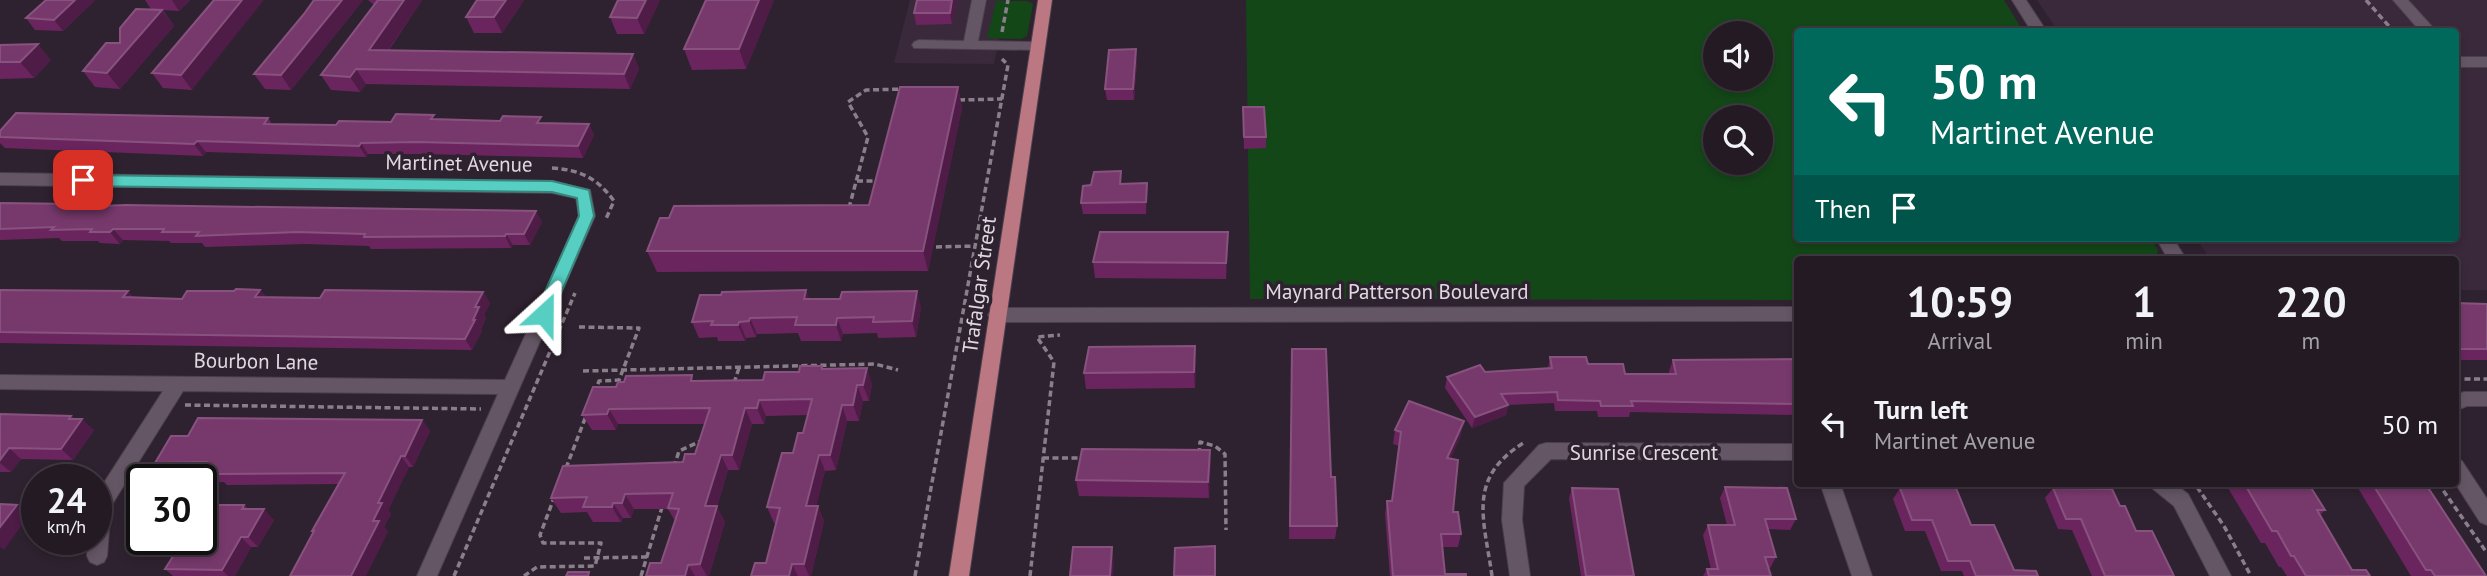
<!DOCTYPE html>
<style>
:root{--surface:#231a24;--page:#2b232c;--text:#f1f3f6;--muted:#a3a1a6;--line:#403841}
body{margin:0;font-family:"PT Sans",sans-serif;background:var(--page);color:var(--text);height:100vh;display:flex;flex-direction:column;font-size:26px;white-space:nowrap}
*{box-sizing:border-box;margin:0}
p{font-size:23px;color:var(--muted)}
.icon{flex:none;width:38px;height:38px;fill:none;stroke:currentColor;stroke-width:2;stroke-linecap:round;stroke-linejoin:round}
.map{position:relative;flex:1;overflow:hidden}
.sheet{position:absolute;left:1794px;top:256px;width:665px;height:231px;display:flex;flex-direction:column;background:var(--surface);border-radius:7px;box-shadow:0 4px 10px #0003,0 0 0 2px var(--line)}
.sheet>*{flex:none}
.hud{position:absolute;left:1794px;top:28px;width:665px;height:214px;border-radius:7px;box-shadow:0 4px 10px #0003,0 0 0 2px var(--line);background:#00695c;color:#fff;overflow:hidden}
.tools{position:absolute;left:1703px;top:21px;display:grid;gap:14px}
.tools a{display:grid;place-items:center;width:70px;height:70px;border-radius:50%;background:var(--surface);box-shadow:0 4px 10px #0003,0 0 0 2px var(--line);font-size:35px}
.speed{position:absolute;left:21px;top:464px;display:flex;gap:14px;font-size:35px;font-weight:700;text-align:center}
.speed>*{display:grid;place-content:center;width:91px;height:91px;border-radius:50%;background:var(--surface);box-shadow:0 4px 10px #0003,0 0 0 2px var(--line);line-height:1}
.speed small{font-size:18px;font-weight:400}
.speed .limit{border:4px solid #111;border-radius:10px;background:#fff;color:#111}
.pin{position:absolute;display:grid;place-items:center;width:60px;height:60px;color:#fff;margin:-30px;border-radius:14px;box-shadow:0 4px 10px #0006}
.me{position:absolute;width:77px;margin:-38px;rotate:24deg;stroke-linejoin:round;filter:drop-shadow(0 0 5px #0008)}
.turn{display:flex;align-items:center;gap:24px;height:147px;padding:0 21px;font-size:32px}
.turn .icon{width:91px;height:91px;stroke-width:2.5}
.turn b{display:block;font-size:49px;line-height:60px}
.then{display:flex;align-items:center;height:66px;padding:0 21px;background:#0003;gap:14px;font-size:26px}
.eta{display:flex;justify-content:space-evenly;align-items:center;height:119px;text-align:center}
.eta b{font-size:42px;font-weight:800;line-height:49px}
ul{padding:0;list-style:none}
li{display:flex;align-items:center;gap:21px;height:98px;padding:0 21px}
li div{flex:1}
li b{display:block;font-size:26px}
li em{font-style:normal}
.map>svg:first-child{display:block}
.built{fill:#3a283b}
.green{fill:#134718;fill-rule:evenodd}
.lines{fill:none;stroke-linecap:round;stroke-linejoin:round}
.minor-casing{stroke:#4b404c;stroke-width:2}
.major-casing{stroke:#4b404c;stroke-width:2}
.path{stroke:#897f8a;stroke-width:3.5;stroke-dasharray:6 3.5;stroke-linecap:butt}
.minor{fill:#655665;fill-rule:evenodd}
.major{fill:#bc7882;fill-rule:evenodd}
.wall{fill:#6b255e}
.shaded-wall{fill:#4e1c46}
.building{fill:#77396c;stroke:#88527e;stroke-width:2}
.route{fill:#56cec2;stroke:#38867e;stroke-width:2}
.labels{text-anchor:middle;dominant-baseline:central;stroke-width:7;stroke-linejoin:round;paint-order:stroke}
.street-label{font-size:21px;fill:#e0d8e1;stroke:#2f2230}
</style>
<div class="map">
<svg width="2487" height="576" viewBox="0 0 2487 576">
<rect width="100%" height="100%" fill="#2f2230"/>
<g class="built">
<polygon points="910,0 1007,0 994,64 894,63"/>
<polygon points="2037,0 2487,0 2487,290 2455,290 2455,259 2210,259 2196,238 2455,238 2455,32 2058,31"/>
</g>
<g class="green">
<path d="M1246 0H2004L2023 31 1797 32V238H2150L2158 250 2157 259H1797V300L1250 299ZM1715 33H1760V79H1715ZM1715 117H1760V163H1715Z"/>
<polygon points="996,1 1027,1 1033,4 1027,36 1021,39 987,38"/>
</g>
<g class="lines">
<g class="minor-casing">
<g id="minor">
<polygon points="972,0 986,0 978,41 1036,42 1043,47 1041,50 914,48 912,45 914,42 919,40 964,41"/>
<polygon points="2012,0 2026,0 2047,32 2032,32"/>
<polygon points="2393,0 2408,0 2437,32 2421,32"/>
<rect x="2455" y="57" width="32" height="10"/>
<polygon points="0,173 552,181 590,190 595,216 437,576 417,576 498,394 183,391 111,506 107,556 104,562 97,565 90,562 87,556 88,539 96,539 96,495 163,391 0,389 0,375 505,380 579,216 576,198 552,193 0,185"/>
<polygon points="2156,238 2173,238 2186,259 2168,259"/>
<polygon points="1797,307 1797,321 997,322 991,320 988,315 991,310 997,308"/>
<polygon points="2464,392 2487,392 2487,406 2467,406 2455,411 2455,395"/>
<polygon points="1546,443 1797,444 1797,460 1551,459 1524,486 1522,520 1530,576 1510,576 1502,520 1504,483 1539,445"/>
<polygon points="2455,459 2462,461 2487,499 2487,525 2480,522 2455,483"/>
<polygon points="1820,483 1840,483 1872,576 1852,576"/>
<polygon points="2150,483 2174,483 2188,494 2231,576 2210,576 2174,506 2153,489"/>
</g>
</g>
<g class="major-casing">
<polygon id="major" points="1038,0 1052,0 969,576 949,576"/>
</g>
<g class="path">
<polyline points="2366,0 2394,32"/>
<polyline points="1002,32 1008,0"/>
<polyline points="959,100 1002,99"/>
<path d="M552 168C581 170 597 178 614 201L605 221"/>
<polyline points="857,181 875,181"/>
<polyline points="849,208 868,137 848,102 866,90 903,89"/>
<polyline points="936,247 976,246"/>
<polyline points="579,327 639,328 619,380 599,381 596,389"/>
<polyline points="583,371 875,364 898,370"/>
<polyline points="2455,379 2487,379"/>
<polyline points="734,383 740,365"/>
<polyline points="185,405 481,409"/>
<polyline points="1199,454 1200,442 1215,446 1225,454 1226,530"/>
<polyline points="1043,458 1083,458"/>
<polyline points="674,467 679,451 701,441"/>
<polyline points="566,468 586,416"/>
<polyline points="2438,483 2487,553"/>
<polyline points="2197,487 2224,526 2251,576"/>
<polyline points="584,558 647,557"/>
<polyline points="454,576 575,293"/>
<polyline points="524,576 537,567 595,566 601,543 543,543 540,535 554,498"/>
<polyline points="641,576 663,504"/>
<polyline points="915,576 1008,65 1002,59"/>
<polyline points="1030,576 1054,362 1037,337 1060,335"/>
<path d="M1492 576C1484 518 1466 478 1525 442"/>
</g>
<use href="#minor" class="minor"/>
<use href="#major" class="major"/>
</g>
<g class="wall">
<polygon points="46,0 95,0 63,31 35,30 26,18"/>
<polygon points="145,0 190,0 179,11 163,10 174,26 120,89 95,87 83,71 120,43 151,9"/>
<polygon points="214,0 192,90 163,88 152,73"/>
<polygon points="314,0 363,0 291,90 265,89 254,74 304,14"/>
<polygon points="368,0 422,0 389,50 633,54 639,69 630,89 366,84 360,92 331,90 321,75 374,5"/>
<polygon points="524,0 502,33 474,33 466,17"/>
<polygon points="660,0 644,34 617,34 610,17"/>
<polygon points="706,0 774,0 746,69 692,70 684,49"/>
<polygon points="917,0 957,0 952,24 916,25 914,13"/>
<polygon points="0,45 51,60 34,78 0,79"/>
<polygon points="1137,61 1134,100 1107,100 1105,89"/>
<polygon points="958,87 962,108 928,271 657,272 647,251 669,218 869,205"/>
<polygon points="1243,107 1266,137 1266,148 1244,149"/>
<polygon points="268,118 272,124 336,125 437,120 589,124 594,135 583,158 424,154 368,154 366,157 206,152 203,156 5,148 0,143 0,131"/>
<polygon points="1147,183 1146,214 1083,214 1081,203 1122,184"/>
<polygon points="0,203 79,207 542,222 530,245 513,245 511,248 371,249 369,246 306,244 205,247 202,243 171,243 169,241 123,240 120,244 100,243 98,241 62,241 59,238 0,240"/>
<polygon points="1228,232 1228,248 1226,279 1095,278 1093,262"/>
<polygon points="0,289 1,290 133,298 182,299 234,291 260,290 266,297 320,298 483,292 490,303 484,315 486,318 481,329 482,331 472,350 0,343"/>
<polygon points="806,290 809,299 921,307 916,337 878,338 877,333 843,334 841,341 801,341 798,333 757,334 756,337 746,338 745,341 718,341 717,337 699,338 692,322 721,295"/>
<polygon points="2455,303 2487,304 2487,360 2455,360"/>
<polygon points="1550,357 1588,364 1625,374 1669,374 1669,371 1673,360 1797,359 1797,415 1630,412 1629,417 1598,417 1597,411 1555,411 1554,403 1508,405 1506,415 1472,428 1445,388 1447,377 1485,372 1548,368"/>
<polygon points="1196,362 1195,388 1086,389 1084,373"/>
<polygon points="1292,363 1331,477 1337,526 1335,539 1289,539"/>
<polygon points="824,369 872,384 869,401 863,401 859,421 847,421 836,470 825,471 816,506 818,506 824,521 811,576 751,576 766,563 776,523 774,523 767,507 803,433 808,415 766,416 764,424 752,424 739,470 728,470 717,507 725,522 709,576 646,576 661,563 675,521 668,509 634,509 631,518 623,518 621,522 593,522 587,512 561,513 551,498 683,462 695,454 705,424 618,424 616,430 592,430 582,415 616,387 695,381 763,380 799,372"/>
<polygon points="0,414 71,416 94,430 73,460 21,459 11,472 0,472"/>
<polygon points="422,420 430,431 413,467 409,467 388,510 391,514 384,527 388,532 313,532 312,531 339,484 227,485 224,482 210,482 201,473 165,474 155,463"/>
<polygon points="1395,430 1461,435 1450,459 1453,512 1461,534 1458,547 1443,547 1445,574 1466,576 1390,576 1385,514 1387,501 1392,501 1399,446 1393,444"/>
<polygon points="1210,450 1209,498 1079,496 1076,480"/>
<polygon points="2225,483 2308,483 2325,510 2320,515 2352,570 2370,576 2287,576 2281,567 2279,567 2265,543 2261,543"/>
<polygon points="2355,483 2425,483 2486,576 2411,576"/>
<polygon points="1725,487 1796,519 1790,530 1768,529 1776,557 1770,568 1769,568 1771,576 1703,576 1707,569 1711,569 1703,535 1708,525 1727,525 1720,498"/>
<polygon points="1572,488 1634,576 1581,576 1569,498"/>
<polygon points="1900,488 1971,525 2014,570 2038,576 1964,576 1962,571 1941,571 1925,531 1905,531 1893,499"/>
<polygon points="2053,488 2120,506 2136,531 2174,576 2092,576 2072,530 2058,529 2045,498"/>
<polygon points="244,505 248,509 274,520 258,547 251,547 235,576 173,576 165,569"/>
</g>
<g class="shaded-wall">
<polygon points="75,0 95,0 63,31 54,20"/>
<polygon points="172,0 190,0 179,11"/>
<polygon points="242,0 264,0 192,90 181,75"/>
<polygon points="342,0 363,0 291,90 281,75"/>
<polygon points="404,0 422,0 378,65 369,50"/>
<polygon points="506,0 524,0 502,33 494,17"/>
<polygon points="646,0 660,0 644,34 637,18"/>
<polygon points="759,0 774,0 746,69 739,49"/>
<polygon points="952,0 957,0 952,24 950,13"/>
<polygon points="162,10 174,26 120,89 107,73"/>
<polygon points="38,44 51,60 34,78 20,62"/>
<polygon points="1136,49 1137,61 1134,100 1133,89"/>
<polygon points="633,54 639,69 630,89 624,74"/>
<polygon points="356,69 366,84 360,92 350,77"/>
<polygon points="958,87 962,108 928,271 923,251"/>
<polygon points="589,124 594,135 583,158 578,146"/>
<polygon points="197,141 206,152 203,156 194,144"/>
<polygon points="361,143 368,154 366,157 359,146"/>
<polygon points="536,211 542,222 530,245 524,234"/>
<polygon points="113,229 123,240 120,244 110,232"/>
<polygon points="1228,232 1228,248 1226,279 1226,263"/>
<polygon points="506,234 513,245 511,248 505,236"/>
<polygon points="260,290 269,301 255,297"/>
<polygon points="806,290 812,306 804,299"/>
<polygon points="128,291 138,302 123,297"/>
<polygon points="917,291 921,307 916,337 912,321"/>
<polygon points="483,292 490,303 484,315 486,318 481,329 482,331 472,350 465,339 475,307"/>
<polygon points="750,318 757,334 756,337 749,321"/>
<polygon points="837,318 843,334 841,341 836,325"/>
<polygon points="739,322 746,338 745,341 738,325"/>
<polygon points="1195,346 1196,362 1195,388 1194,372"/>
<polygon points="867,368 872,384 869,401 863,385"/>
<polygon points="857,385 863,401 859,421 853,405"/>
<polygon points="759,400 766,416 764,424 757,408"/>
<polygon points="842,405 847,421 836,470 830,455"/>
<polygon points="1508,405 1506,415 1472,428 1475,417"/>
<polygon points="745,408 752,424 739,470 732,455"/>
<polygon points="609,409 618,424 616,430 607,414"/>
<polygon points="71,416 79,424 82,419 94,430 73,460 61,449 69,419"/>
<polygon points="422,420 430,431 413,467 405,456"/>
<polygon points="1464,421 1461,435 1445,472 1447,458"/>
<polygon points="9,448 21,459 11,472 0,463 0,460"/>
<polygon points="1210,450 1211,465 1209,498 1208,482"/>
<polygon points="721,455 728,470 717,507 725,522 709,576 707,576 700,564 705,506"/>
<polygon points="819,455 825,471 813,521 806,506"/>
<polygon points="401,456 409,467 388,510 391,514 384,527 388,532 366,576 351,576 373,521 378,503"/>
<polygon points="625,494 634,509 631,518 622,503"/>
<polygon points="613,503 623,518 621,522 612,507"/>
<polygon points="17,505 29,515 4,550 0,547 0,527"/>
<polygon points="818,506 824,521 811,576 809,576 804,564"/>
<polygon points="264,509 274,520 258,547 248,537"/>
<polygon points="241,537 251,547 235,576 228,576 222,570"/>
<polygon points="1112,547 1114,562 1113,576 1110,576"/>
<polygon points="792,564 798,576 789,576"/>
<polygon points="688,565 695,576 685,576"/>
</g>
<g class="building">
<polygon points="46,0 75,0 54,20 26,18"/>
<polygon points="214,0 242,0 181,75 152,73"/>
<polygon points="314,0 342,0 281,75 254,74 304,14"/>
<polygon points="378,0 404,0 369,50 633,54 624,74 356,69 350,77 321,75"/>
<polygon points="477,0 506,0 494,17 466,17"/>
<polygon points="618,0 646,0 637,18 610,17"/>
<polygon points="706,0 759,0 739,49 684,49"/>
<polygon points="917,0 952,0 950,13 914,13"/>
<polygon points="136,9 162,10 107,73 83,71 106,43 120,43 120,28"/>
<polygon points="38,44 20,62 0,62 0,45"/>
<polygon points="1136,49 1133,89 1105,89 1109,50"/>
<polygon points="900,87 958,87 923,251 647,251 660,218 669,218 674,206 869,205"/>
<polygon points="1243,107 1264,107 1266,137 1244,137"/>
<polygon points="16,113 268,118 264,124 336,125 339,121 391,122 396,114 434,115 431,119 500,121 503,116 541,117 537,123 589,124 578,146 417,142 361,143 359,146 197,141 194,144 0,137 0,131"/>
<polygon points="1121,171 1120,184 1147,183 1146,202 1081,203 1083,186 1091,185 1094,172"/>
<polygon points="0,203 76,204 74,207 126,205 536,211 524,234 506,234 505,236 364,237 365,234 297,232 196,236 199,232 162,232 164,229 113,229 110,232 90,232 92,229 51,230 54,227 0,229"/>
<polygon points="1100,232 1228,232 1226,263 1093,262"/>
<polygon points="236,289 260,290 255,297 320,298 325,290 483,292 475,307 479,307 473,320 475,320 465,339 0,332 0,290 128,291 123,297 182,299 187,291 234,291"/>
<polygon points="806,290 804,299 840,299 842,292 917,291 912,321 873,322 874,317 837,318 836,325 795,325 797,317 750,318 749,321 739,322 738,325 711,325 713,321 692,322 700,295 721,295 722,292"/>
<polygon points="2455,303 2487,304 2487,349 2455,349"/>
<polygon points="1195,346 1194,372 1084,373 1089,347"/>
<polygon points="1292,349 1326,349 1331,477 1335,477 1337,526 1290,526"/>
<polygon points="1550,357 1586,357 1588,364 1623,364 1625,374 1676,374 1673,360 1797,359 1797,404 1631,401 1633,406 1601,406 1600,401 1558,400 1557,392 1501,394 1508,405 1475,417 1447,377 1480,365 1485,372 1552,368"/>
<polygon points="800,366 822,366 822,369 867,368 863,385 857,385 853,405 842,405 830,455 819,455 806,506 818,506 804,564 792,564 789,576 751,576 755,563 766,563 780,508 767,507 782,453 793,453 798,433 803,433 812,399 759,400 757,408 745,408 732,455 721,455 705,506 717,506 700,564 688,565 685,576 646,576 650,563 661,563 679,509 668,508 673,493 625,494 622,503 613,503 612,507 583,507 587,497 551,498 563,466 683,462 685,454 695,454 710,408 609,409 607,414 582,415 593,387 616,387 618,382 624,382 626,376 692,375 691,381 763,380 765,372 799,372"/>
<polygon points="1409,401 1464,421 1447,458 1458,460 1453,512 1458,512 1461,534 1441,534 1445,574 1466,574 1466,576 1393,576 1387,501 1392,501 1401,432 1395,430"/>
<polygon points="0,414 71,416 69,419 82,419 61,449 9,448 0,460"/>
<polygon points="198,418 422,420 405,456 401,456 378,503 382,503 373,521 379,521 351,576 290,576 314,531 312,531 345,473 217,474 218,472 200,472 206,462 155,463 171,436 188,436"/>
<polygon points="1082,449 1210,450 1208,482 1076,480"/>
<polygon points="2244,483 2308,483 2325,510 2317,510 2352,570 2366,570 2370,576 2306,576 2294,556 2291,556 2277,531 2272,531"/>
<polygon points="2372,483 2425,483 2486,576 2435,576 2431,570 2426,570"/>
<polygon points="1725,487 1787,488 1796,519 1765,519 1776,557 1765,557 1771,576 1709,576 1707,569 1718,569 1708,525 1735,525"/>
<polygon points="1572,488 1618,489 1634,576 1586,576"/>
<polygon points="1900,488 1956,488 1971,525 1994,525 2014,570 2036,571 2038,576 1976,576 1970,561 1948,561 1932,520 1912,520"/>
<polygon points="2053,488 2112,489 2120,506 2125,506 2136,531 2152,531 2174,576 2105,576 2081,519 2066,519"/>
<polygon points="0,504 17,505 0,527"/>
<polygon points="207,505 244,505 242,509 264,509 248,537 241,537 222,570 165,569 184,539 201,539 201,513"/>
<polygon points="1215,546 1215,576 1174,576 1175,548"/>
<polygon points="1073,547 1112,547 1110,576 1070,576"/>
<polygon points="568,572 589,572 588,576 566,576"/>
</g>
<polygon class="route" points="83,175 552,181 589,190 594,216 552,314 544,320 535,314 579,216 577,198 552,192 83,186 75,180"/>
<g class="labels">
<g class="street-label">
<text transform="translate(459 163) rotate(1)">Martinet Avenue</text>
<text transform="translate(979 285) rotate(-82)">Trafalgar Street</text>
<text x="1397" y="291">Maynard Patterson Boulevard</text>
<text transform="translate(256 361) rotate(1)">Bourbon Lane</text>
<text x="1644" y="452">Sunrise Crescent</text>
</g>
</g>
</svg>
<div class="tools">
<a><svg class="icon" aria-label="sound" viewBox="0 0 24 24"><path d="M4 9h4l5-4v14l-5-4H4zM17 9q2 3 0 6"/></svg></a>
<a><svg class="icon" aria-label="search" viewBox="0 0 24 24"><circle cx="10" cy="10" r="6"/><path d="M15 15l6 6"/></svg></a>
</div>
<div class="speed"><div>24<small>km/h</small></div><div class="limit">30</div></div>
<div class="pin" style="left:83px;top:180px;background:#d93025"><svg class="icon" aria-label="arrive" viewBox="0 0 24 24"><path d="M6 21V4h12l-3 4 3 4H6"/></svg></div>
<svg class="me" style="left:544px;top:314px" viewBox="-20 -20 40 40"><path d="M0-17L14 15 0 8-14 15z" fill="#56cec2" stroke="#fff" stroke-width="4"/></svg>
<div class="hud">
<div class="turn"><svg class="icon" aria-label="left" viewBox="0 0 24 24"><path d="M17 20v-9H6M10 6l-5 5 5 5"/></svg><div><b>50 m</b>Martinet Avenue</div></div>
<div class="then">Then<svg class="icon" aria-label="arrive" viewBox="0 0 24 24"><path d="M6 21V4h12l-3 4 3 4H6"/></svg></div>
</div>
<section class="sheet">
<div class="eta">
<div><b>10:59</b><p>Arrival</p></div>
<div><b>1</b><p>min</p></div>
<div><b>220</b><p>m</p></div>
</div>
<ul>
<li><svg class="icon" aria-label="left" viewBox="0 0 24 24"><path d="M17 20v-9H6M10 6l-5 5 5 5"/></svg><div><b>Turn left</b><p>Martinet Avenue</p></div><em>50 m</em></li>
</ul>
</section>
</div>
